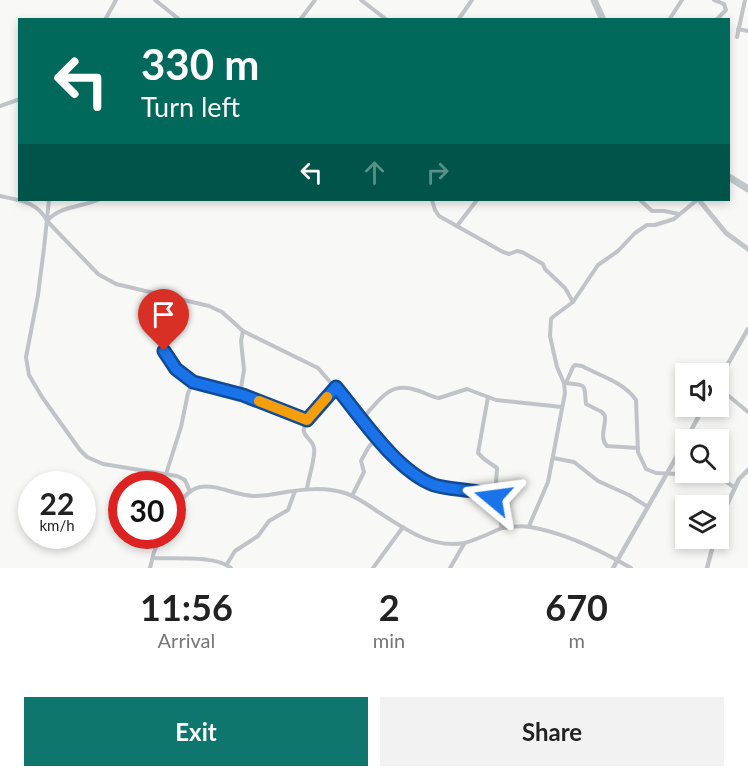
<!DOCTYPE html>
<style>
:root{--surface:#fff;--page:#f2f2f2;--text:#222;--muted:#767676;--accent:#0f766e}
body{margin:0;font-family:Lato,sans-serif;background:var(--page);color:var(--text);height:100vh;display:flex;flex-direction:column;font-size:22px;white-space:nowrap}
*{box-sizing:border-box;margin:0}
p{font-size:20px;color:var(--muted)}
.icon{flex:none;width:33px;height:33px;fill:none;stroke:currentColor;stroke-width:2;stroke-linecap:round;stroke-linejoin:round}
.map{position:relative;height:568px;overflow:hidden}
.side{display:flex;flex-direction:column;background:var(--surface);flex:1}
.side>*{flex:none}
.guide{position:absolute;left:18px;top:18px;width:712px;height:183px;border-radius:0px;box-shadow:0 3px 9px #0003;background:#00695c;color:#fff;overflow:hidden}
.controls{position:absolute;left:675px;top:363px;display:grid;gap:12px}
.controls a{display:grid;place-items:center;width:54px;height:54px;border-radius:0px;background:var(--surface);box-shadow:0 3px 9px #0003;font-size:30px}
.speed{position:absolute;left:18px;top:471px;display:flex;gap:12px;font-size:30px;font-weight:700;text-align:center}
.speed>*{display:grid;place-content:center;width:78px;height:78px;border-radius:50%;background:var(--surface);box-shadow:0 3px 9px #0003;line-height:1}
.speed small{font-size:15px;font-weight:400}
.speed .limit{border:9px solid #d22;background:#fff;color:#111}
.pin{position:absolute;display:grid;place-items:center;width:51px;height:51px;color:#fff;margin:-62px -26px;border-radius:50% 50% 50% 0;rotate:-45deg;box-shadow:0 0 6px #0007}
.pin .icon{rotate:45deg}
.me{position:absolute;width:66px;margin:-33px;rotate:286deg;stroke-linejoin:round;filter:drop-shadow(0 0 4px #0008)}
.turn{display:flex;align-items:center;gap:21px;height:126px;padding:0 24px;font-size:27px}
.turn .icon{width:78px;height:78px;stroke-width:2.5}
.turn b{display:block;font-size:42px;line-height:51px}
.lanes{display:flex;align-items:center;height:57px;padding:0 24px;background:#0003;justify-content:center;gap:30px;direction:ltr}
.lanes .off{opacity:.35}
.eta{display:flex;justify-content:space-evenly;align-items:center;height:102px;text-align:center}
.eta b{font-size:36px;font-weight:700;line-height:42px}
.button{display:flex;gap:12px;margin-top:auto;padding:12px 24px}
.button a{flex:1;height:69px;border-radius:0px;background:var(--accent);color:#fff;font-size:24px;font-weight:700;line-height:69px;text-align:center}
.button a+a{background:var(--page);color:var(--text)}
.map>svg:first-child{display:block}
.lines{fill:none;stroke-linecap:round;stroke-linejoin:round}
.minor{stroke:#c0c3c7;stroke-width:4}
.tertiary{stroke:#c0c3c7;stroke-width:4.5}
.secondary{stroke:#c1c6cb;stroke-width:5}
.trunk{stroke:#c1c6cb;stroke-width:7}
.route-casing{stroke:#114b97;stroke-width:15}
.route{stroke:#1a73e8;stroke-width:10}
.slow{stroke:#f59e0b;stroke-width:10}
</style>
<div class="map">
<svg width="748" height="568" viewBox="0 0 748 568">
<rect width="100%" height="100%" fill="#f8f8f6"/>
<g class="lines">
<g class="minor">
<polyline points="155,0 180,20"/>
<polyline points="361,0 387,20"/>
<polyline points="714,0 724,4 726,10 716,20"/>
<polyline points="105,20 116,0"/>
<polyline points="300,20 315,0"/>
<polyline points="458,20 472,0"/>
<polyline points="669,20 682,0"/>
<polyline points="738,29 748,31"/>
<polyline points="737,37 745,0"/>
<polyline points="0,106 20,99"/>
<path d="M0 196C19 200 38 202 47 221L98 274 116 284 209 306 222 312 243 331 318 368 401 464 416 475 436 485 489 495 496 503 502 528C490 533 477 540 464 543 432 549 405 529 380 513 369 506 358 497 345 493 325 487 305 489 286 492 275 494 265 496 254 496 236 496 218 484 200 487 186 490 179 504 172 516"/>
<polyline points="49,200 44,248 38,295 26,357 29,375 42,397 80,450 87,457 103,464 177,476 185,480 190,492"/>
<polyline points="432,200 435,210 439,216 503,252 509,254 517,251 522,252 543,264 545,269 565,288 573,302"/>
<polyline points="640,200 652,211 664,211 679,214"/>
<path d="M47 221C60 206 81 207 98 200"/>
<polyline points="457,226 477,200"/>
<path d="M177 298 163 351C172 364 183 378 197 384L243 395 307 420"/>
<path d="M565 383C587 385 584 383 586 404L602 412 605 416C606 426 599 438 607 446L638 448"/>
<path d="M566 383 573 367 575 365 582 366C600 376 624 382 636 400L638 452 646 469 656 473 715 476 721 478 735 488"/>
<polyline points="718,387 748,412"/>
<polyline points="240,394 244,370 241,341 243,331"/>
<polyline points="488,397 478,453 484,459 497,468 495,500"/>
<path d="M362 419C379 401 388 381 416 390 424 392 431 397 439 398L467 389 496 400 562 407"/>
<polyline points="553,458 574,462 598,481 629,495 648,507"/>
<polyline points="166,474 181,427 188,393 193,382"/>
<path d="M307 489C308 479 316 456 314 448 313 441 306 438 304 432 300 421 328 395 336 387"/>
<polyline points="352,496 364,472 361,461 368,448 377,437"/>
<polyline points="529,526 548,482 565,393 564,383 557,367 554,354 550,336 551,319 554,316 573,302 598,265 618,251 635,233 647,225 655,225 674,219 697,200"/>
<path d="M502 528C512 527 521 525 530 527 566 533 600 550 631 568"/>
<path d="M153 558C173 559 216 555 231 568"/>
<polyline points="227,564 235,551 258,536 269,521 288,510 295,491"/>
<polyline points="150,568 154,552 161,536"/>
<polyline points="373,568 403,527"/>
<polyline points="450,568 464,544"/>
</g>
<g class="tertiary">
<polyline points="718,381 748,329"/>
<polyline points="686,440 704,406"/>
<polyline points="718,524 739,479 748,470"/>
<polyline points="613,568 686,440"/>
<polyline points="707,568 715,538"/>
</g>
<polyline class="secondary" points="699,200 726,233 748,249"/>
<g class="trunk">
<polyline points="594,0 603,20"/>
<polyline points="729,177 748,189"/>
</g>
</g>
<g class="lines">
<g class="route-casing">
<path id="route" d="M164 351 176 369 193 382 243 395 307 420 336 387C362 418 396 471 434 485 452 491 479 488 493 498"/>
</g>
<use href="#route" class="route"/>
<polyline class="slow" points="259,401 307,420 327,397"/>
</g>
</svg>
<div class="controls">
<a><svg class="icon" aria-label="sound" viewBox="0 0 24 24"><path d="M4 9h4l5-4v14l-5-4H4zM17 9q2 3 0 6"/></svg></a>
<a><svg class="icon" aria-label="search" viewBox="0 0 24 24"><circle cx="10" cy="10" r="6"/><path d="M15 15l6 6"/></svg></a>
<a><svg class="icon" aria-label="layers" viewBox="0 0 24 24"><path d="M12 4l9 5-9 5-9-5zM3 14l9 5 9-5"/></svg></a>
</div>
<div class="speed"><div>22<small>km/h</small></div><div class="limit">30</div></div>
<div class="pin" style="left:164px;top:351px;background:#d93025"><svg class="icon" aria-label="arrive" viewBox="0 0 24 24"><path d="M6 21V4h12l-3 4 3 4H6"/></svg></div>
<svg class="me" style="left:493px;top:498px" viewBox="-20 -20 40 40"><path d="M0-17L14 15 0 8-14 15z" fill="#1a73e8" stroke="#fff" stroke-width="4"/></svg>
<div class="guide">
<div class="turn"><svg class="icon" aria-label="left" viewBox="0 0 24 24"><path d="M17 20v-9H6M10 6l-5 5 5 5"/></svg><div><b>330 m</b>Turn left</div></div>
<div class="lanes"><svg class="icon" aria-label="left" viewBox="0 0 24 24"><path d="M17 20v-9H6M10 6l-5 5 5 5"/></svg><svg class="icon off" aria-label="ahead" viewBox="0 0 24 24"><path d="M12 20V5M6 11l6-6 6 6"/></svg><svg class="icon off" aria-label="right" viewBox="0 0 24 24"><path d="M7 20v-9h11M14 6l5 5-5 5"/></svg></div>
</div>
</div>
<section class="side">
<div class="eta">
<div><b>11:56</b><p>Arrival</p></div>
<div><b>2</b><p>min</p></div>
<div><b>670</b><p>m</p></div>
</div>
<div class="button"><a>Exit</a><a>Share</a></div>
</section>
